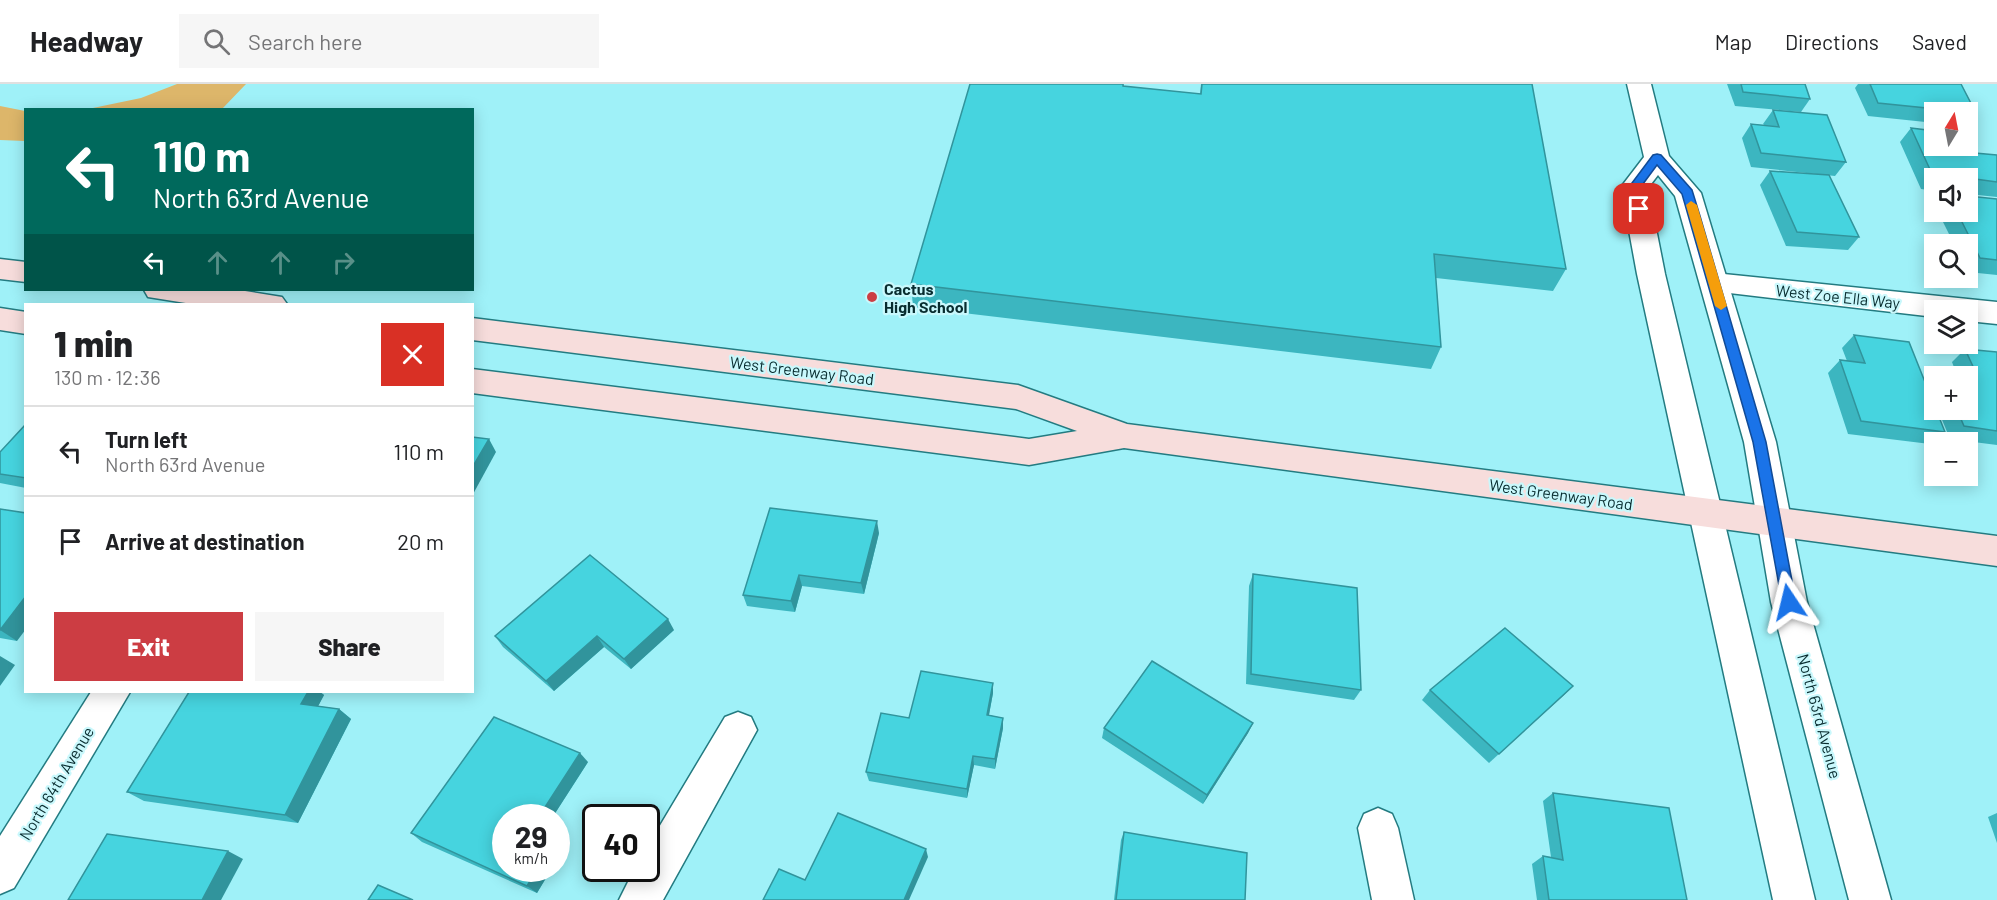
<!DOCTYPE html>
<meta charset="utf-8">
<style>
:root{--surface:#fff;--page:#f6f6f6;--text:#202124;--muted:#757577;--line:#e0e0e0;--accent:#cc3d43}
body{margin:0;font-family:Barlow,sans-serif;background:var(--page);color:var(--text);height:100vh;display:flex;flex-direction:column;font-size:22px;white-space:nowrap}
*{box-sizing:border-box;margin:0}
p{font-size:20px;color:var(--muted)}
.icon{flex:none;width:33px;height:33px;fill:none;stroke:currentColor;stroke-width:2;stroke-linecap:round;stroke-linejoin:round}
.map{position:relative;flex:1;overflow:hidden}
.panel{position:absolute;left:24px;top:219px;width:450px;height:390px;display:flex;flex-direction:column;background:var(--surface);border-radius:0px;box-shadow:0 3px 15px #0003}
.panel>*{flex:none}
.guide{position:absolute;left:24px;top:24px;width:450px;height:183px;border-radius:0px;box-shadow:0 3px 15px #0003;background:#00695c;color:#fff;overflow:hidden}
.needle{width:39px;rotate:10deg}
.buttons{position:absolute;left:1924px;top:18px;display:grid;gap:12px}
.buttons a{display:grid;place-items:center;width:54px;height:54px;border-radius:0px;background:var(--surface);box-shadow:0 3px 15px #0003;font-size:30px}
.speed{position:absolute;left:492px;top:720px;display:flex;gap:12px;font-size:30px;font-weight:700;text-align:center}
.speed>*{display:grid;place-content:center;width:78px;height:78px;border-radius:50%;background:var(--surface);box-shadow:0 3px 15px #0003;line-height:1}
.speed small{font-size:15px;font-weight:400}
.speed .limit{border:3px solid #111;border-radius:9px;background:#fff;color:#111}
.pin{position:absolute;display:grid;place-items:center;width:51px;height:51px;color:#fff;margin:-26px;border-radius:12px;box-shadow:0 3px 9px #0006}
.me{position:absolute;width:66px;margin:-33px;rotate:350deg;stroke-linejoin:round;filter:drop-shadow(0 0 4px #0008)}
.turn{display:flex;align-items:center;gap:21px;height:126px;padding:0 30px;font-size:27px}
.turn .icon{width:78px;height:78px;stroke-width:2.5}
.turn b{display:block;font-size:42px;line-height:51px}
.lanes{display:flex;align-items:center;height:57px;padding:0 30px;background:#0003;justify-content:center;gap:30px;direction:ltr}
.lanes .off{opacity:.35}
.round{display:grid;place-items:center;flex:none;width:63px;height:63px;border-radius:0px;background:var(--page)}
.overview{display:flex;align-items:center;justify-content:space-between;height:102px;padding:0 30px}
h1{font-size:36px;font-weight:800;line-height:45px}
.cta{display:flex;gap:12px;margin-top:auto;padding:12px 30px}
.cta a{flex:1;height:69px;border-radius:0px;background:var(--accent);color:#fff;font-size:24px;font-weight:800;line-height:69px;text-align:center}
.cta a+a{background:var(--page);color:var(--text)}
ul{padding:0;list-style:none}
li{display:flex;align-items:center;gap:18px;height:90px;padding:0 30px;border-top:2px solid var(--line)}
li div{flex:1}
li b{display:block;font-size:22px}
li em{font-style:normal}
header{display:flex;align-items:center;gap:36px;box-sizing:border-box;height:84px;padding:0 30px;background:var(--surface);border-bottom:2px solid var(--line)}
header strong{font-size:28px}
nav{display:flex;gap:33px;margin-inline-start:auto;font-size:21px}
.search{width:420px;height:54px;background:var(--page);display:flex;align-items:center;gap:15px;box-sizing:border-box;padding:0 21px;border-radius:0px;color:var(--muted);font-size:22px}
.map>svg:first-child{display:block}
.green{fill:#ddb66a}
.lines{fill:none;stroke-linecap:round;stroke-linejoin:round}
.minor-casing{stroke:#237b81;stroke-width:3}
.tertiary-casing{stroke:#237b81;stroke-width:3}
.secondary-casing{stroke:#237b81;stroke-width:3}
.minor{fill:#fff;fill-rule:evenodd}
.tertiary{fill:#fff;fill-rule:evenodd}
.secondary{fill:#f7dddc;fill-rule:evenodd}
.wall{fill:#3cb6c0}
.shaded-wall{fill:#31949c}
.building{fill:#46d4df;stroke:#31949c;stroke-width:1.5}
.route{fill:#1a73e8;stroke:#114b97;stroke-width:1.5}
.slow{fill:#f59e0b}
.poi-dot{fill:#cc3d43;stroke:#c9f8fc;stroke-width:2}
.labels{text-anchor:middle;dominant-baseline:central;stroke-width:4.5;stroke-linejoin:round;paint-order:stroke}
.poi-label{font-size:16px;font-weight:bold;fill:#082c2f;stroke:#c9f8fc;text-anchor:start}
.street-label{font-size:16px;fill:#082c2f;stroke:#c9f8fc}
</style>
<header>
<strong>Headway</strong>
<div class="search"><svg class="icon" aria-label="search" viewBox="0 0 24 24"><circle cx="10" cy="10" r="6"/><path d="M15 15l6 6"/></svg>Search here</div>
<nav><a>Map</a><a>Directions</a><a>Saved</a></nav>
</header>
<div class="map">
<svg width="1997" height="816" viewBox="0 0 1997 816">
<rect width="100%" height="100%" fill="#9ff1f8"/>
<g class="green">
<polygon points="177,0 246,0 222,25 88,25 141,14"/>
<polygon points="0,22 25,27 25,57 0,56"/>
</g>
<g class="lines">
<g class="minor-casing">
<g id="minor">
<polygon points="1714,189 1997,218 1997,240 1968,237 1968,226 1935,226 1935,233 1704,206 1700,199 1704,192"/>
<polygon points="91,608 130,608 14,804 0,810 0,752"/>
<polygon points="738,628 751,633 757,646 663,816 619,816 635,784 646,784 646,765 725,633"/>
<polygon points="1378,724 1392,730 1398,744 1414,816 1372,816 1358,744 1364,730"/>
</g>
</g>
<g class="tertiary-casing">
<polygon id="tertiary" points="1627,0 1651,0 1669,72 1701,109 1776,358 1807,518 1891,816 1849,816 1771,518 1744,358 1675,112 1658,91 1648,104 1665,190 1815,816 1773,816 1637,190 1621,103 1644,73"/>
</g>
<g class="secondary-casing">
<g id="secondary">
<polygon points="0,175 26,178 26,198 0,195"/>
<polygon points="144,206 239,206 282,213 287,220 192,220 148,213"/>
<polygon points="0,224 26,228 26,250 0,246"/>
<polygon points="472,234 1018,301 1127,340 1997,452 1997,482 1124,364 1029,381 472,309 472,285 1029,355 1077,347 1016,325 472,256"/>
</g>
</g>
<use href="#minor" class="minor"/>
<use href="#tertiary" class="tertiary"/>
<use href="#secondary" class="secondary"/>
</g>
<g class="wall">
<polygon points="1124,0 1124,2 1200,10 1201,0 1532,0 1566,185 1553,207 1436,194 1441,263 1431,285 913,223 911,200"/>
<polygon points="1727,0 1805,0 1810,15 1801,28 1735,22"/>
<polygon points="1858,0 1961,0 1976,29 1968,38 1968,28 1935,28 1935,39 1868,32 1855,4"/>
<polygon points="1773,26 1846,78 1835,92 1751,83 1742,54 1751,40 1764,41 1763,40"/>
<polygon points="1911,44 1975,69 1997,71 1997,113 1968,110 1968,94 1935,94 1935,107 1921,105 1900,58"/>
<polygon points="1770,87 1859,153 1848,166 1786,162 1760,101"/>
<polygon points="1997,115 1997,191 1968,188 1968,160 1954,160 1938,128 1968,128"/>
<polygon points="1854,251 1945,348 1930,360 1848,350 1828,289 1840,276 1847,277 1842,264"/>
<polygon points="1965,265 1997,268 1997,361 1950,355 1938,326 1968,326 1968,292 1935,292 1935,319 1926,297 1940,284 1955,286 1952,278"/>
<polygon points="26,340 26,404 0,399 0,368"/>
<polygon points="0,425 17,557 0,554"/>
<polygon points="879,449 864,510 802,502 795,528 747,522 743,511"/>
<polygon points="1253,490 1361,606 1354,616 1246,600 1249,502"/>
<polygon points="674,546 631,585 604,563 554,607 503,563 495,552"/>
<polygon points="1573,602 1489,679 1422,616 1430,606"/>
<polygon points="189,608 320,608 324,611 318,622 339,625 351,635 298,739 144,717 127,708"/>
<polygon points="993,609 989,631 1003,634 1003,644 995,685 974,681 967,714 869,697 866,688 909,634"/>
<polygon points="1253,639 1248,649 1203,720 1102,654 1104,644"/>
<polygon points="588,678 552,734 506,734 506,784 552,784 537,809 422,758 411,749"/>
<polygon points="1553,709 1687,816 1537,816 1532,780 1543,772 1551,773 1543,717"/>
<polygon points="1997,729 1997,759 1988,733"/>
<polygon points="1124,748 1245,816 1114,816 1121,756"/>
</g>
<g class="shaded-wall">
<polygon points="489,355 496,368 472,412 472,384"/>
<polygon points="877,437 879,449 864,510 861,499"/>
<polygon points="799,491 802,502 795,528 791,517"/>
<polygon points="26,512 26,545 17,557 0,546"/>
<polygon points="668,535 674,546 631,585 624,575"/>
<polygon points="597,552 604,563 554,607 546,597"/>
<polygon points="0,572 15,581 0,602"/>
<polygon points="993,599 993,609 987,641 987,631"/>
<polygon points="1573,602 1563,612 1489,679 1499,670"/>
<polygon points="308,608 320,608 324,611 314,630 301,620"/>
<polygon points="339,625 351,635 298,739 285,731"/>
<polygon points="1003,634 1003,644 995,685 995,675"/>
<polygon points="1253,639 1248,649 1203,720 1207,711"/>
<polygon points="580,669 588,678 552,734 538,734"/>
<polygon points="973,672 974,681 967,714 967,705"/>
<polygon points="561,749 569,757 556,778 556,756"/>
<polygon points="926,765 928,773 909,816 904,816"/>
<polygon points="228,767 243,775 221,816 202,816"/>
<polygon points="538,784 552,784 537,809 527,802"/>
</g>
<g class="building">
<polygon points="970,0 1123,0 1123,2 1201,10 1202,0 1532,0 1566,185 1434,170 1441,263 911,200"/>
<polygon points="1741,0 1805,0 1810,15 1743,8"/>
<polygon points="1870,0 1961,0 1976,29 1878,19"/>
<polygon points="1773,26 1827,31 1846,78 1761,69 1751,40 1779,43"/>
<polygon points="1911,44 1935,47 1935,62 1968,62 1968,55 1975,69 1997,71 1997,98 1968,94 1933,92"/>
<polygon points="1770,87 1829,91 1859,153 1797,148"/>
<polygon points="1968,112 1997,115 1997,176 1980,174 1957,128 1968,128"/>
<polygon points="1854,251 1909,258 1945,348 1861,337 1840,276 1865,279"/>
<polygon points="1965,265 1997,268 1997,347 1964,342 1957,326 1968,326 1968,292 1943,292 1940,284 1976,289"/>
<polygon points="26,340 26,394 0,390 0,368"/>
<polygon points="472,353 489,355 472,384"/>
<polygon points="770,424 877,437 861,499 799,491 791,517 743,511"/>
<polygon points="0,425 26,429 26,512 0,546"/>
<polygon points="590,471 668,535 624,575 597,552 546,597 495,552"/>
<polygon points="1253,490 1357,504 1361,606 1251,590"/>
<polygon points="1505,544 1573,602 1499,670 1430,606"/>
<polygon points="1152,577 1253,639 1207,711 1104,644"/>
<polygon points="921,587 993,599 987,631 1003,634 995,675 973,672 967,705 866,688 881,629 909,634"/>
<polygon points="189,608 308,608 301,620 339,625 285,731 127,708"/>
<polygon points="494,633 580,669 538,734 506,734 506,784 538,784 527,802 411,749"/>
<polygon points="1553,709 1669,724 1687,816 1549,816 1543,772 1563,776"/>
<polygon points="838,729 926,765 904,816 763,816 779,785 805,796"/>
<polygon points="556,747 561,749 556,756"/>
<polygon points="1124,748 1247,769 1245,816 1116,816"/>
<polygon points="107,750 228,767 202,816 68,816"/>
<polygon points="378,801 413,816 368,816"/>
</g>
<polygon class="route" points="1657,70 1661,71 1692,106 1700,132 1766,358 1796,518 1794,523 1789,525 1784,523 1782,518 1753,358 1682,110 1657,81 1640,104 1644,125 1639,129 1633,125 1629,103 1653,71"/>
<polygon class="slow" points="1691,117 1697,121 1727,222 1721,226 1715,222 1686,121"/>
<circle class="poi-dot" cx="872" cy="213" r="6"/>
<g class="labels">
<g class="poi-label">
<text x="884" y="204">Cactus<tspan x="884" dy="18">High School</tspan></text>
</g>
<g class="street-label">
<text transform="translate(1838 212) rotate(6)">West Zoe Ella Way</text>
<text transform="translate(802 286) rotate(7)">West Greenway Road</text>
<text transform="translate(1561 410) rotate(8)">West Greenway Road</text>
<text transform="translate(1820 632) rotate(75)">North 63rd Avenue</text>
<text transform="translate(56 699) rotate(-59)">North 64th Avenue</text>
</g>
</g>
</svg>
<div class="buttons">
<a><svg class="needle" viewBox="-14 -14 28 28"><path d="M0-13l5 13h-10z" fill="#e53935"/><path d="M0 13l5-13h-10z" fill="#757577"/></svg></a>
<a><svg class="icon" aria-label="sound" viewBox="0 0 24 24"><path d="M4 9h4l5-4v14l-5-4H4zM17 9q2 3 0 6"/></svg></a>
<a><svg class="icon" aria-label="search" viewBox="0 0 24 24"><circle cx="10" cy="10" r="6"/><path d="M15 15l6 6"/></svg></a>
<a><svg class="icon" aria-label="layers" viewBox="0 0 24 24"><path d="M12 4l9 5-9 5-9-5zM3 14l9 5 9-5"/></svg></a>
<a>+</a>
<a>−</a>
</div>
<div class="speed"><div>29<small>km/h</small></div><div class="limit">40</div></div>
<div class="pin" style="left:1639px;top:125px;background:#d93025"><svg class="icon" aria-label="arrive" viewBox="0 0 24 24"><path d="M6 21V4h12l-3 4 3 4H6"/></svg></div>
<svg class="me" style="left:1789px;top:518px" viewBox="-20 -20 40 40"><path d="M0-17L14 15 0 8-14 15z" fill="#1a73e8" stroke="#fff" stroke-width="4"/></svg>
<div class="guide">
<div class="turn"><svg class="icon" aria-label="left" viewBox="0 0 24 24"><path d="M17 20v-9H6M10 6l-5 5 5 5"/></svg><div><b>110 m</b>North 63rd Avenue</div></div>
<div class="lanes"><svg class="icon" aria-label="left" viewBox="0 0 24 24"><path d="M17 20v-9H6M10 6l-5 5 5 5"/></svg><svg class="icon off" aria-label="ahead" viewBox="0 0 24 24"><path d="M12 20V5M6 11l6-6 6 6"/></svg><svg class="icon off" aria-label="ahead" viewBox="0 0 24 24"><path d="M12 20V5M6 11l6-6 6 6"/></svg><svg class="icon off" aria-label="right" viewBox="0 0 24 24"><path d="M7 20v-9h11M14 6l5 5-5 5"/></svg></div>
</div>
<section class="panel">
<div class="overview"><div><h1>1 min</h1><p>130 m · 12:36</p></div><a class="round" style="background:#d93025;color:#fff"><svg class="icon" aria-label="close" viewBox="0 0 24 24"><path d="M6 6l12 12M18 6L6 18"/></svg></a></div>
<ul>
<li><svg class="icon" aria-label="left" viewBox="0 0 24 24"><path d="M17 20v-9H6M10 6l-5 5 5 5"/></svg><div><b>Turn left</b><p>North 63rd Avenue</p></div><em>110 m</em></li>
<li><svg class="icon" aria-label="arrive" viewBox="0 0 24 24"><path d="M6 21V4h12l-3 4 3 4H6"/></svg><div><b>Arrive at destination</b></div><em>20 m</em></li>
</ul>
<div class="cta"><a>Exit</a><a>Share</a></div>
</section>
</div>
